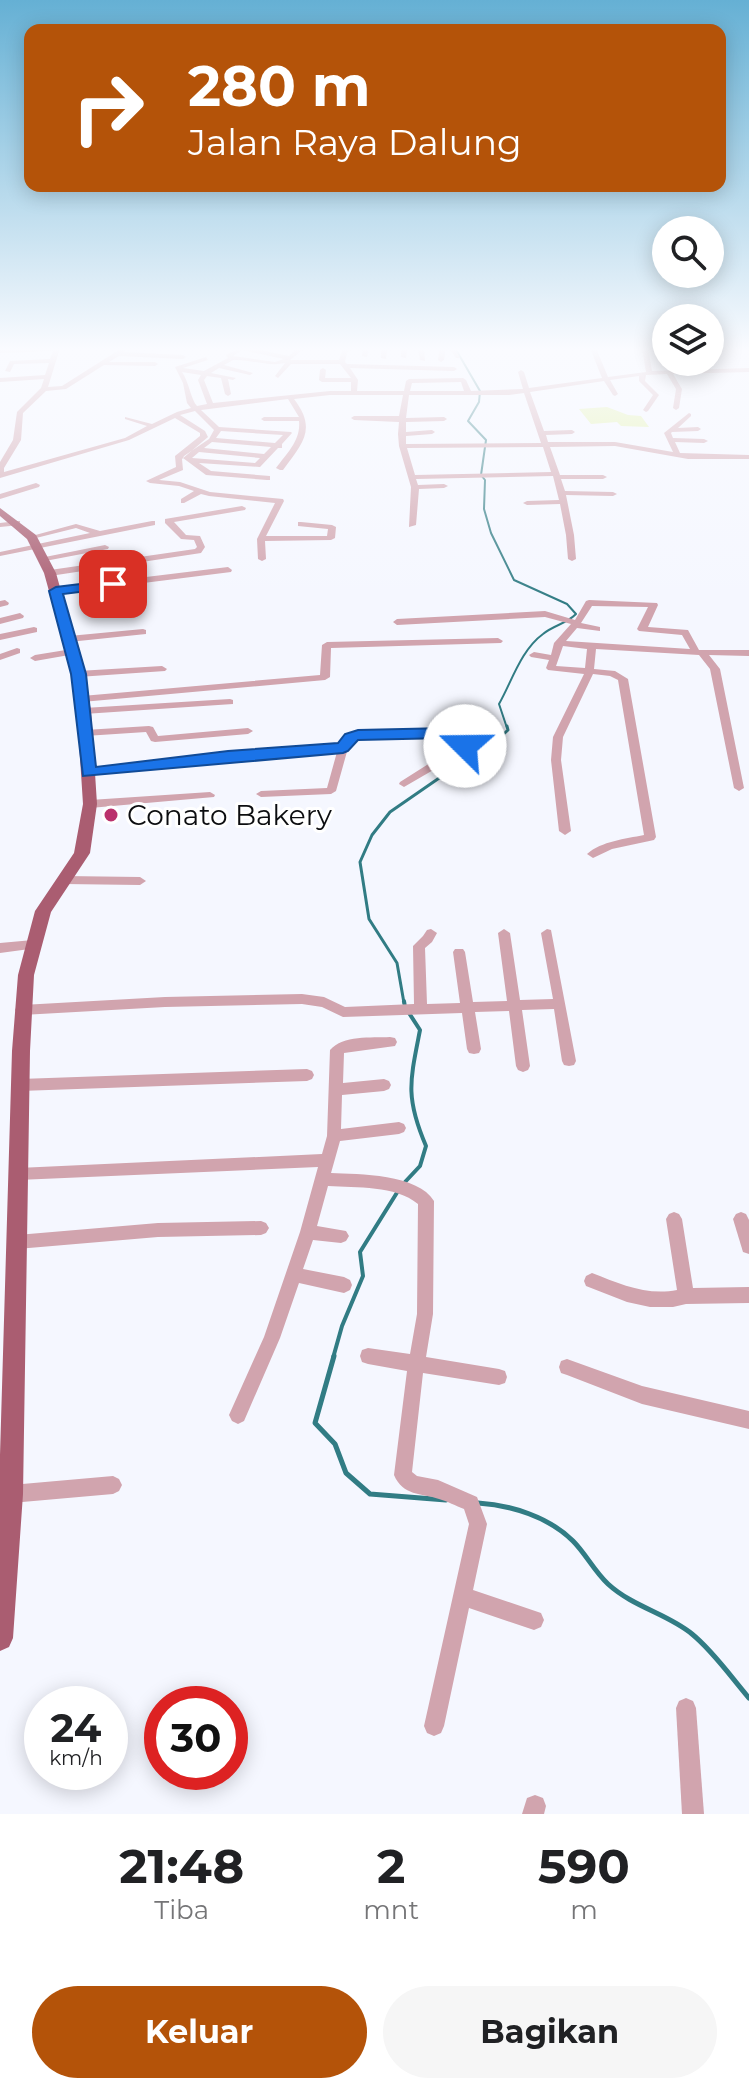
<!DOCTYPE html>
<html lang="id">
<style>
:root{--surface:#fff;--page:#f6f6f6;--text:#202124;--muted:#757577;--accent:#b45309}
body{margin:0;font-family:Montserrat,sans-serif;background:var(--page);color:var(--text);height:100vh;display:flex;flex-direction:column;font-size:30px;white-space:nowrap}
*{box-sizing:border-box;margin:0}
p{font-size:26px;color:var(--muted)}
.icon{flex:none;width:44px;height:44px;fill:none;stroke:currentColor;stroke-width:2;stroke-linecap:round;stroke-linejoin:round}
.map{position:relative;height:1814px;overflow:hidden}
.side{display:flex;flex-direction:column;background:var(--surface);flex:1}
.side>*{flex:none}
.hud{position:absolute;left:24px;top:24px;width:702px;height:168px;border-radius:16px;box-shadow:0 4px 20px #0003;background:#b45309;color:#fff;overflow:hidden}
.fabs{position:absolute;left:652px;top:216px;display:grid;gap:16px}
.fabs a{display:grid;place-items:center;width:72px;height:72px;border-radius:50%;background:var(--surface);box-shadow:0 4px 20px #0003;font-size:40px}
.speed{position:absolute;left:24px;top:1686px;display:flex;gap:16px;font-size:40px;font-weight:700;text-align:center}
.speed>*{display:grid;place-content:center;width:104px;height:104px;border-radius:50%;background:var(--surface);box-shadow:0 4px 20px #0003;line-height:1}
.speed small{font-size:20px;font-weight:400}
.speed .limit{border:12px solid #d22;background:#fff;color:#111}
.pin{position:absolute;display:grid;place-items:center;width:68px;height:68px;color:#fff;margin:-34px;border-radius:16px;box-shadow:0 4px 12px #0006}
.me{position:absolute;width:88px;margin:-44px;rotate:292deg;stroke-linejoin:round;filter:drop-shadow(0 0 6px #0008)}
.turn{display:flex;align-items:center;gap:28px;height:168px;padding:0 32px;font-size:36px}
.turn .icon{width:104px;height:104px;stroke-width:2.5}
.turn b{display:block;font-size:56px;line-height:68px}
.eta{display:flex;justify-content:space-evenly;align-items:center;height:136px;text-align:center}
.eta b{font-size:48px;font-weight:700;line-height:56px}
.action{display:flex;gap:16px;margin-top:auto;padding:16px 32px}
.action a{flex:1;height:92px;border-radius:48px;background:var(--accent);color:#fff;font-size:32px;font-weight:700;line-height:92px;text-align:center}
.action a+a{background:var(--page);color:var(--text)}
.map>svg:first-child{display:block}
.green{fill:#e0f19f}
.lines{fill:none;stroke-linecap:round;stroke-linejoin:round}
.stream-far3{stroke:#317c84;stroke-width:2}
.stream-far2{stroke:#317c84;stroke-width:3}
.stream-far1{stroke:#317c84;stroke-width:4}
.stream{stroke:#317c84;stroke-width:5}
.minor{fill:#d1a4ae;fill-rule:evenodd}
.major{fill:#aa5d71;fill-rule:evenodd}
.route{fill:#1a73e8;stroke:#114b97;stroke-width:2}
.poi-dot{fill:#ba316c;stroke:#fff;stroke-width:3}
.labels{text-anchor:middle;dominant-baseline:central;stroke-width:6;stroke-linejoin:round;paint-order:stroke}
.poi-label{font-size:28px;fill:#0c0d10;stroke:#fff;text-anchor:start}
</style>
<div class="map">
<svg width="749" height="1814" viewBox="0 0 749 1814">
<rect width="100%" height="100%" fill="#f5f7ff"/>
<polygon class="green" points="607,407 628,415 641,416 649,427 621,426 617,422 591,424 579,409"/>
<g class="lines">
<path class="stream-far3" d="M455 348 480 391 479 402 468 421 486 440 481 475 485 480 484 509 491 533 514 580 567 604 576 614C566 624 554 625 543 634 521 650 512 681 499 704L507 728"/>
<polyline class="stream-far2" points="404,1003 397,963 369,919 360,862 372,835 390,812 458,765 480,756 508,730 507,726"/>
<g class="stream-far1">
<polyline points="404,1001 405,1007"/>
<path d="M405 1182 420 1166 426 1146C405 1097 410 1081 420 1030L409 1013"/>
<polyline points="333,1358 342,1326 363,1276 360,1252 398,1191"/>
</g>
<g class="stream">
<polyline points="334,1356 315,1423 335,1444 346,1473 370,1494 446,1500"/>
<path d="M478 1503C511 1505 549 1517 573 1541 586 1554 594 1571 608 1584 633 1607 668 1614 692 1634 713 1651 731 1677 749 1698"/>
</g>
<g class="minor">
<path d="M60 348 48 387 62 386 122 348H130L124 352 183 355 186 357 183 359 119 356 109 362H155L158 364 155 366 104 365 66 389 46 391 23 413 21 440 4 468V472L125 438 147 426 125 419V417L152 424 177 412 191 408 187 403 183 383 175 367 206 357 208 360 183 368 204 371 228 358 226 355C245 343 267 352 289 356L298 348H305L290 360H339L342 351 345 348H353L347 353 345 362 347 364 454 367 457 369 454 371 350 368 358 380 357 391H404L406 381 409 379 463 378 466 380 471 391 523 389 518 372 521 370 524 372 529 388 602 378 590 348H596L608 377 646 372 642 348H648L652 371 749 368V372L673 374 682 389 679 408 676 410 673 408 676 389 667 374 646 375 645 381 659 395 648 411 646 412 643 410 653 395 639 381V376L610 380 618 394 615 396 613 395 604 381 530 392 544 431 572 430 575 432 572 434 546 435 548 442H615L673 452 664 433 689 413 691 414V416L678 428 698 427 701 429 698 431 672 432 671 433 673 438 704 439 708 441 704 443 675 442 680 453 749 455V459H688L615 446 550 447 560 475H603L607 477 603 479H561L565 491 613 492 617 494 613 496 566 495 574 535 576 559 572 561 568 559 566 535 560 504 527 505 523 503 527 501 559 500 553 476 416 479 418 485 444 484 448 486 444 488 419 489 416 525 409 527 411 487 399 446 398 434 399 422 354 420 351 418 354 416H399L403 395H330L294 399C317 429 303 443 283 470H280L276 468C287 453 301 440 299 421H264L261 419 264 417H299L288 399 201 410 219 427 291 432 292 433 282 444V448H278L260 467 199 463 211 471 270 476V480H267L206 475 183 458 184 456 209 439 214 430 195 411 180 415 205 431 208 437 182 459 183 470 159 480 180 482 210 492 283 499 284 501 266 536H327L328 529 298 526V522H301L332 525 336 527 335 538 331 540 265 541 266 559 262 561 258 559 257 539 275 503 209 496 201 494 184 503H181V499L194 491 179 486 150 483 146 481 176 467 175 456 200 436V433L175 418 129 440 0 478V462L13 440 17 412 41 388 44 379 0 382V378L45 375 49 363 14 364 10 372 5 371 10 361 50 359 53 351 0 353V349ZM242 350 284 359 275 362 233 356ZM233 360C251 359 267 367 285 363L275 376 278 378 291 364H340L351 378H325L326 370 323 368 320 370 319 380 322 382H351V391H330L213 403 204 380 207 376 221 378 225 394 228 396 231 394 228 379 233 380 236 378 211 373 219 368 250 375 253 373 224 365ZM182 372 201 375 198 380 207 404 197 406C191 400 189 382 182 372ZM461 382 464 391H410L412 383ZM524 393 541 443 406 444V436L432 434 435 432 432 430 406 432V422L444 421 447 419 444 417 406 418 409 395H509ZM221 431 283 435 275 443 216 438ZM212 442 271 447 264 454 204 448ZM543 447 551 472 415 475 407 448ZM199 452 260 458 255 463 192 458Z"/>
<polygon points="363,348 369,348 367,357 362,356"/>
<polygon points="381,348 387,348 386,359 381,358"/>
<polygon points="401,348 407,348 406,358 401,357"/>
<polygon points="418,348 424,348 425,361 420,360"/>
<polygon points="440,348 446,348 444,360 441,362 438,360"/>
<polygon points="449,348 455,348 460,358 456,358"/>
<polygon points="36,483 40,485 39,487 0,499 0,494"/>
<polygon points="242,506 246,508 245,510 174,522 186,535 200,536 205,547 201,553 50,576 46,573 50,570 195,549 197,547 194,540 181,539 165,523 165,519"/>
<polygon points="17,521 20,521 20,525 0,527 0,523"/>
<polygon points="152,521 155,521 155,525 0,556 0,552 90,533 76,528 32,539 28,537 76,524 100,531"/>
<polygon points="105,545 109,547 108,549 45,561 41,559 45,557"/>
<polygon points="228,567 232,570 231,572 56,594 52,591 56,588"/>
<polygon points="5,600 9,603 8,605 0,607 0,601"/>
<path d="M589 600 657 603 658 605 648 627 688 630 699 650H749V656L709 655 720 669 744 788 739 791 734 788 710 669 699 655 596 649 594 669 615 671 628 679 656 837 654 840 612 849 593 858 587 854C602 841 625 839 644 835L618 680 610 676 593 674 563 737 561 760 571 831 565 835 559 831 551 760 553 737 584 674 548 670 546 668 549 660 531 657 529 655 534 652 551 655 554 643 571 624 545 617 397 625 393 622 397 619 545 611 575 620 586 601ZM592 606 648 607 637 629 639 631 682 635 690 649 566 641 577 628 600 631V627L581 623ZM563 646 587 649 585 668 556 666Z"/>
<polygon points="20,613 24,616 23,618 0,624 0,618"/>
<polygon points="34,627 37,628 37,632 0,640 0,634"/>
<polygon points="143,629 146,630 146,634 69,642 64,639 69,636"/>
<polygon points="498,638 503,641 501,643 331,648 330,677 325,680 82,702 77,699 82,696 320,675 322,645 327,642"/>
<polygon points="17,648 20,649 20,653 0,660 0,654"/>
<polygon points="72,649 77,652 75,654 35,661 30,658 35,655"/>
<polygon points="162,666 167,669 165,671 78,677 73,674 78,671"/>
<polygon points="230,699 233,700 233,704 84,714 79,711 84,708"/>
<polygon points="149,726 153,727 158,736 248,728 253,731 248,734 155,742 151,741 146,732 85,736 80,733 85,730"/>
<polygon points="448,730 470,741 471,743 466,751 404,787 399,784 400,782 460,744 446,736 354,739 348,748 336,791 331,794 261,797 256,794 261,791 327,788 337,752 228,759 89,776 84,773 89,770 228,753 340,745 346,735 358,732"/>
<polygon points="210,792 215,795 214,797 90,808 85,804 90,800"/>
<polygon points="64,876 140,877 146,881 140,885 64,884 58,880"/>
<polygon points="431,929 437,933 432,942 425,948 427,1004 460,1003 453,952 455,949 463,949 465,952 473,1002 507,1001 498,933 504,929 510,933 520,1000 553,999 541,933 547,929 551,930 576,1061 574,1065 569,1066 564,1065 562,1061 554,1009 522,1010 530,1066 528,1070 523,1072 518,1070 516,1066 509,1011 475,1012 481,1049 479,1053 474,1054 469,1053 467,1049 462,1013 343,1017 322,1007 302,1004 165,1007 22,1015 17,1014 15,1010 17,1006 22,1005 165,997 302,994 324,997 345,1007 414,1004 413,946 423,936 427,930"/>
<polygon points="33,940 37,942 39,945 37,948 0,953 0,943"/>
<path d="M390 1037 395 1038 397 1042 395 1046 344 1053 343 1083 384 1079 389 1081 391 1085 389 1089 384 1091 342 1095 341 1129 399 1122 404 1124 406 1128 404 1132 399 1134 340 1141 331 1173C359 1174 418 1174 434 1201L433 1314 426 1357 499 1369 505 1371 507 1377 505 1383 499 1385 423 1373 412 1472 417 1476 438 1480 477 1497 487 1524 473 1590 541 1613 544 1620 541 1627 534 1630 469 1608 444 1726 441 1733 434 1736 427 1733 424 1726 469 1524 464 1509C456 1506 447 1501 439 1499 421 1493 403 1496 394 1475L407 1371 368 1364 362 1362 360 1356 362 1350 368 1348 410 1354 417 1314 418 1204C395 1185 357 1188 328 1186L317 1226 346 1231 349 1236 346 1241 341 1243 313 1240 303 1269 344 1277 350 1280 352 1285 350 1290 344 1293 299 1283 280 1338 244 1421 238 1424 232 1421 229 1415 264 1337 300 1232 318 1167 18 1180 13 1179 11 1174 13 1169 18 1168 322 1154 327 1136 330 1050C343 1035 371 1038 390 1037Z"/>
<polygon points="307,1069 312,1071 314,1075 312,1079 307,1081 20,1091 15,1089 13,1085 15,1081 20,1079"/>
<path d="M674 1212 679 1214 682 1219 693 1288 749 1287V1303L686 1304 673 1307H650L627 1302 586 1286 584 1281 586 1276 592 1273C620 1284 647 1296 677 1290L666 1219 669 1214Z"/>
<polygon points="741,1212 746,1214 749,1220 749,1254 743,1252 733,1219 736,1214"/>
<polygon points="261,1221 266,1223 269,1228 266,1233 261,1235 158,1237 17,1249 12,1247 9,1242 12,1237 17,1235 158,1223"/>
<polygon points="567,1359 642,1386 749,1411 749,1429 642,1404 567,1375 561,1373 559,1367 561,1361"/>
<polygon points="113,1476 119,1479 122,1485 119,1491 113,1494 11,1503 5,1500 2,1494 5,1488 11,1485"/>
<polygon points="686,1698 693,1701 696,1708 704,1814 682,1814 676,1708 679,1701"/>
<polygon points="535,1795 543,1798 546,1806 544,1814 522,1814 527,1798"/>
</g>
<polygon class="major" points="0,508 36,535 56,573 84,674 91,711 97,804 90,853 51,912 34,975 30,1051 23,1494 13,1638 9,1647 0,1651 0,1455 12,1051 18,975 35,911 74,853 83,804 77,711 72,674 44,573 27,539 0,516"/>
</g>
<linearGradient id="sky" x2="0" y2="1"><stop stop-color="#65b0d4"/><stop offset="0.58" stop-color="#fafbff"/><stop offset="1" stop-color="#fafbff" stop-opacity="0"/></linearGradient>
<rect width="749" height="602" fill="url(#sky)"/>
<polygon class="route" points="113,580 118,581 118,587 63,594 86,674 96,767 228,751 338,743 345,734 358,730 448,728 469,737 473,746 465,751 459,749 457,743 446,738 358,740 348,751 343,753 83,776 71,674 49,591 56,587"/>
<circle class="poi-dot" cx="111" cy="815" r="8"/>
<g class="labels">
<g class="poi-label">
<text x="127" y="815">Conato Bakery</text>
</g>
</g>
</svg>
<div class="fabs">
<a><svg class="icon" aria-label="search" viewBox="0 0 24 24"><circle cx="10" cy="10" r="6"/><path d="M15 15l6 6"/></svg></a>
<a><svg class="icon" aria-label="layers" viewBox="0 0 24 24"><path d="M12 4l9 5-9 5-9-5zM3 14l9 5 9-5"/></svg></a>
</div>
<div class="speed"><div>24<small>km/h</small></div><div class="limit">30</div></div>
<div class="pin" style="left:113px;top:584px;background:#d93025"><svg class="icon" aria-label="arrive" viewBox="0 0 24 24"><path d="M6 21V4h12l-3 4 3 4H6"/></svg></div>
<svg class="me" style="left:465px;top:746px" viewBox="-20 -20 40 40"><circle r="19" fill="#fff"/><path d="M0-13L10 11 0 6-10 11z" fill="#1a73e8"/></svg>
<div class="hud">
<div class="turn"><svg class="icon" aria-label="right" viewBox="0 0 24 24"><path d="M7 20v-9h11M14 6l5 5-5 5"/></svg><div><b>280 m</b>Jalan Raya Dalung</div></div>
</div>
</div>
<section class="side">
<div class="eta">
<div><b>21:48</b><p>Tiba</p></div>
<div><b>2</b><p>mnt</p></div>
<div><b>590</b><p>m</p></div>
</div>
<div class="action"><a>Keluar</a><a>Bagikan</a></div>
</section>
